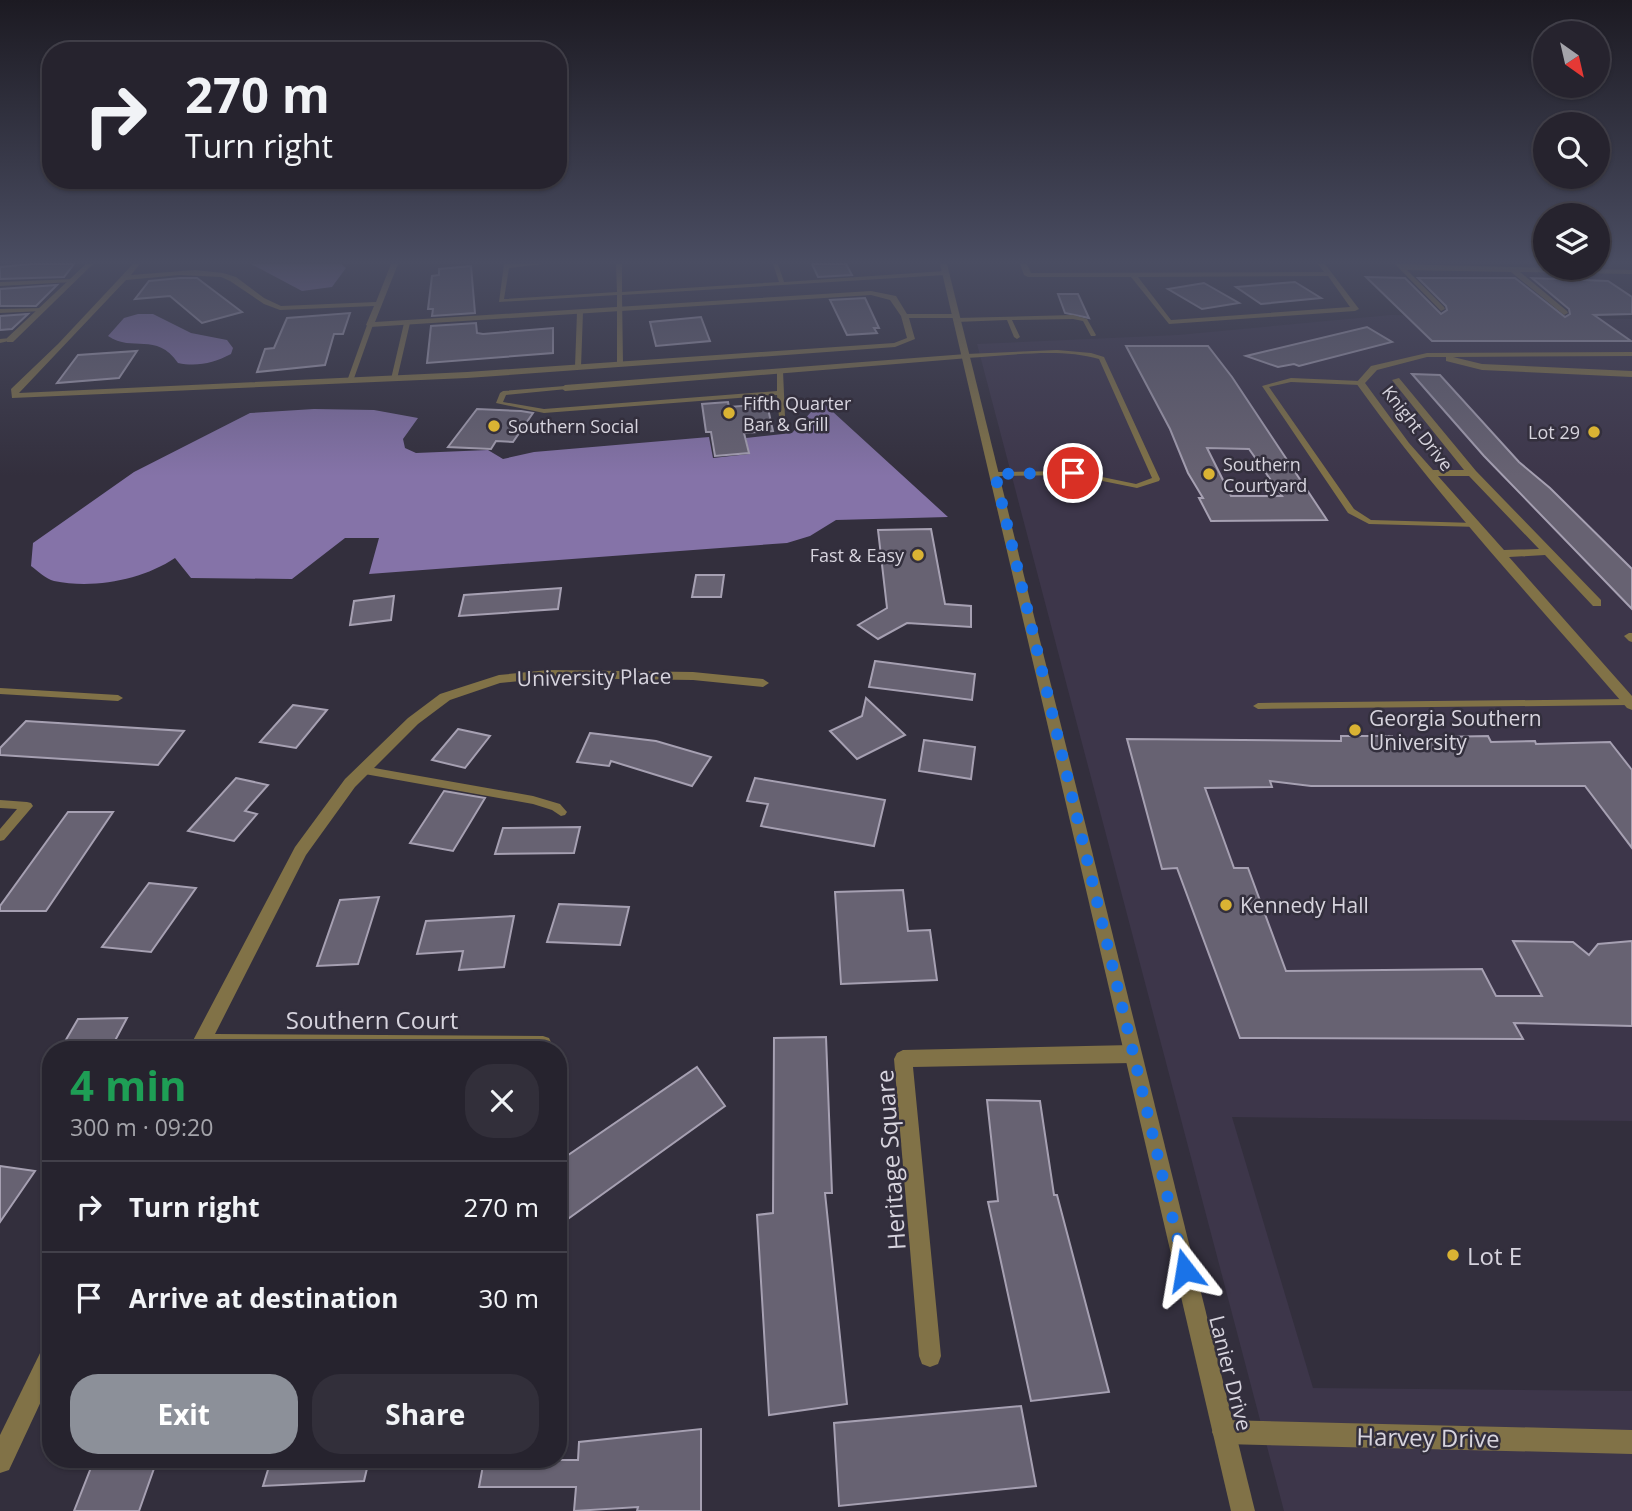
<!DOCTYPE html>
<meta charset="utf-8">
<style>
:root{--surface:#26232e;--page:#322f3a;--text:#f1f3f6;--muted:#a4a4aa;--line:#42404a;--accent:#8c9099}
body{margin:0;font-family:"Open Sans",sans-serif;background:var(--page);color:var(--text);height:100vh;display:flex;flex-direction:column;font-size:26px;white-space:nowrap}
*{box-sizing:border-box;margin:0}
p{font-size:23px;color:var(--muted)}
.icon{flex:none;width:38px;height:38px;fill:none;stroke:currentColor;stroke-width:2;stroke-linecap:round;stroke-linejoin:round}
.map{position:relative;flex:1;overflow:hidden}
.panel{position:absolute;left:42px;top:1041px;width:525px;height:427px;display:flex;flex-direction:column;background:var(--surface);border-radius:28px;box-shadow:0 2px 5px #0004,0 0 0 2px var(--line)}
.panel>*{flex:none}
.hud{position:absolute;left:42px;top:42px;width:525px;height:147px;border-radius:28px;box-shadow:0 2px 5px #0004,0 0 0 2px var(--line);background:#26232e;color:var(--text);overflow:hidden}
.needle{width:46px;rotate:146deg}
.fabs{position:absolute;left:1533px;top:21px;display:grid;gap:14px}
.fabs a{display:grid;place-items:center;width:77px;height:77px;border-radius:50%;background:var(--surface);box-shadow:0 2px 5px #0004,0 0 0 2px var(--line);font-size:35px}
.pin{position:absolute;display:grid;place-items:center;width:60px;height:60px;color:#fff;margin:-30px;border:4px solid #fff;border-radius:50%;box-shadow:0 2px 7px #0007}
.me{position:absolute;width:77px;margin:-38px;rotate:346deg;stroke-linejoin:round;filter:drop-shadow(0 0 5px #0008)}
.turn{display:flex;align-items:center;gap:24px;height:147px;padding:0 28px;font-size:32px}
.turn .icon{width:91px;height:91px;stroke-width:2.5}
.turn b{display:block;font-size:49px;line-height:60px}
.round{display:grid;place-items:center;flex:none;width:74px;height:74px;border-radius:28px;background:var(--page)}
.headline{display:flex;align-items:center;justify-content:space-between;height:119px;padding:0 28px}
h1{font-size:42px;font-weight:700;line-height:52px;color:#1e9e55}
.action{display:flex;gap:14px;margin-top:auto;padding:14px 28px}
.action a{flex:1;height:80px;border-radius:28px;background:var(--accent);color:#fff;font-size:28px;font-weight:700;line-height:80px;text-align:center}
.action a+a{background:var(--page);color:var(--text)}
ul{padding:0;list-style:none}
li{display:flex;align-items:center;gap:21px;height:91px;padding:0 28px;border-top:2px solid var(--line)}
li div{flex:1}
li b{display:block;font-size:26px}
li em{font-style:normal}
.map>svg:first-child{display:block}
.built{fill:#3d364a}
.water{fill:#8573a8}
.building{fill:#676272;stroke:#a6a0b2;stroke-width:2;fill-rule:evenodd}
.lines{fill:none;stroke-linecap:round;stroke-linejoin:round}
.service{fill:#817247;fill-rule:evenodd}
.minor{fill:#817247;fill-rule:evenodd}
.tertiary{fill:#817247;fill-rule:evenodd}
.route{stroke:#1a73e8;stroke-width:12;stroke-dasharray:0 21.6}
.poi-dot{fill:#dab333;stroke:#332f3d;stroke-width:2.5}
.labels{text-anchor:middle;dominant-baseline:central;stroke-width:5;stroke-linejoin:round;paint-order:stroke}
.far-poi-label{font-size:18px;fill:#d7d4de;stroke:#332f3d;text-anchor:start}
.far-street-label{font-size:18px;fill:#d7d4de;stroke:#332f3d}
.street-label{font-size:21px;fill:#d7d4de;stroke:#332f3d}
.poi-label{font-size:21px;fill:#d7d4de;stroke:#332f3d;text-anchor:start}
.near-street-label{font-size:24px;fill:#d7d4de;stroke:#332f3d}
.near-poi-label{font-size:24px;fill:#d7d4de;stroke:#332f3d;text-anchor:start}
</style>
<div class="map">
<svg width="1632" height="1511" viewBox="0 0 1632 1511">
<rect width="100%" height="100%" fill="#332f3d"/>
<polygon class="built" points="1391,315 1632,319 1632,1121 1232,1117 1313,1388 1632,1391 1632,1511 1284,1511 977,344 1178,335"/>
<g class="water">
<polygon points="251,264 341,264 346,268 332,287 302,291"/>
<path d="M138 314H153L191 333 227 340 233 348 231 354C214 363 197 367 178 363 156 331 133 353 108 336L124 318Z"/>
<path d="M821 401 948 517 836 520 810 536 787 543 369 574 379 538H345L292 579 191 578 175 558C142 580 94 589 54 581 46 579 38 571 31 566L33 543 134 472 250 413 314 409 374 410 418 418 403 439 405 448 416 453 488 450 503 459 534 452 709 437 713 458 749 454 746 438 792 433Z"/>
</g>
<g class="building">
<polygon points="31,264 74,264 64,277 0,279 0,267"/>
<polygon points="812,264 846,264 852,275 818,277"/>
<polygon points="471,266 475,313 432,316 433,309 428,309 432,276 439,275 439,269"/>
<polygon points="1366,277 1405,278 1441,314 1447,310 1446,306 1418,278 1515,278 1565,317 1570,314 1569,309 1532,278 1608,281 1632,297 1632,314 1594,315 1631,341 1432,341"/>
<polygon points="180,278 197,278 242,312 202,323 170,296 135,299 149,281"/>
<polygon points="1295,282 1321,298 1261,304 1236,287"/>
<polygon points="1204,283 1239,303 1202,309 1168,289"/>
<polygon points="57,285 36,306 0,306 0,289"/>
<polygon points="1058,294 1078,294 1089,318 1065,313"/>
<polygon points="865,298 879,328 874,328 877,333 847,335 830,300"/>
<polygon points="350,313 343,334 334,334 325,365 257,372 265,349 274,348 287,318"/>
<polygon points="28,314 12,329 0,330 0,316"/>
<polygon points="701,317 710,341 656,346 650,322"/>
<polygon points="476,323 477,333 483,334 553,328 553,353 427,363 431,326"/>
<polygon points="1367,327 1392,342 1299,366 1294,364 1278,367 1246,356"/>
<path d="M1126 346H1208L1232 377 1327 520 1211 521 1199 498H1203L1188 473 1170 429ZM1207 448 1249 449 1282 496H1231Z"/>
<polygon points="137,351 119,378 57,383 78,355"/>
<polygon points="1412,374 1440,375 1519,462 1550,488 1632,569 1632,609 1484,456"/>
<polygon points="728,402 729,407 767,404 773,431 744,433 749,453 715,456 711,432 706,432 702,404"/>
<polygon points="477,409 521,411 533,413 513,442 496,441 491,449 448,447"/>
<polygon points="931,529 945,604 971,606 971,627 907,623 878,639 858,625 887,608 878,530"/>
<polygon points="696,575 724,575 721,597 692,597"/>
<polygon points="561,588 558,609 459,616 464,595"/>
<polygon points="394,596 391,620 350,625 354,601"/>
<polygon points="875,661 975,674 972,700 869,687"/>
<polygon points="866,698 905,735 857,759 830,731 862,716"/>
<polygon points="293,705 327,710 296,748 260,742"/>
<polygon points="26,721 184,731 158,765 0,755 0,748"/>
<polygon points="458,729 490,736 465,768 432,760"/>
<polygon points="590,733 656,741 711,757 692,786 611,761 609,766 577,762"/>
<polygon points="1341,736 1392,736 1395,740 1437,741 1437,737 1488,736 1491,742 1535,741 1536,744 1610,742 1632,770 1632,848 1585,786 1311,786 1270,781 1272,787 1205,788 1234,868 1248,868 1286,971 1482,969 1496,996 1542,996 1513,941 1573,942 1589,955 1598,944 1632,941 1632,1026 1514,1023 1523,1039 1240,1038 1177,868 1162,869 1127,739 1341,741"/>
<polygon points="924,740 975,747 971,779 919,771"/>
<polygon points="236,778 268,785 245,811 257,814 234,841 188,831"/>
<polygon points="755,778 885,800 874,846 761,826 768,804 747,801"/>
<polygon points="444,791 485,798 453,851 410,843"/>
<polygon points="68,812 113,812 46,911 0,911 0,906"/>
<polygon points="580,827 574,853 495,854 503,828"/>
<polygon points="149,883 196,888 151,952 102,947"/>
<polygon points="903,890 908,931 930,930 937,980 841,984 835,892"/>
<polygon points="379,897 358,964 317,966 340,900"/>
<polygon points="559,904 629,907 620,945 547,942"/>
<polygon points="514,916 504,967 459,970 463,951 417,954 426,921"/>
<polygon points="127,1018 110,1050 60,1050 78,1019"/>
<polygon points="826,1037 832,1193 825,1193 847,1404 769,1415 757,1215 773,1213 774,1038"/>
<polygon points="697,1067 725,1106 558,1226 558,1162"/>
<polygon points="987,1100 1040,1101 1054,1195 1057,1195 1109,1392 1031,1401 988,1202 998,1201"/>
<polygon points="0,1166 35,1171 0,1222"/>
<polygon points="1021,1406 1036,1486 839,1506 834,1423"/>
<polygon points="701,1429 701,1511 637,1511 638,1507 574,1511 576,1487 479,1487 484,1460 578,1460 579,1442"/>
<polygon points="94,1460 157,1460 139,1511 74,1511"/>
<polygon points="271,1460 369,1460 364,1481 263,1486"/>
</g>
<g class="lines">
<g class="service">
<polygon points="504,264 542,264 509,268 504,299 617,292 616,264 622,264 622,292 779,282 773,264 778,264 784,282 945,271 948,273 945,275 622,295 623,364 620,366 617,364 617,295 499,302"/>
<polygon points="75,279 73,282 0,286 0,282"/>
<polygon points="45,308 45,310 43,311 0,313 0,309"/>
<polygon points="580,310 583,312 581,367 578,369 575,367 577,312"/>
<polygon points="1073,315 1087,319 1096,335 1095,336 1091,336 1083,321 1073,319 1012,320 1020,337 1017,339 1014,337 1007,320 956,322 953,320 956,318"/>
<polygon points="407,321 410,323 397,379 394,381 391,379 404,323"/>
<polygon points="370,323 373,325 353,381 348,382 347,381 367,325"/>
<polygon points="0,339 10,338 13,340 0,343"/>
<path d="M1057 350 1091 353 1104 357 1160 479 1159 481 1137 488 1073 475 992 476V472H995L1073 471 1136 484 1152 478 1099 359C1059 347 1008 356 966 358L963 356 966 354Z"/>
<polygon points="780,369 783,371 785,417 782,419 779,417 777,395 544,413 496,403 500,393 503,391 565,386 567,387 567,389 506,395 503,402 544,409 777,391 777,371"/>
<polygon points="1291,378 1360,381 1363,383 1360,385 1291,382 1269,387 1354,509 1371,520 1475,523 1478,523 1478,527 1369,524 1348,513 1262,386"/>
<polygon points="1629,633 1632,633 1632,642 1629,641 1624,636"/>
<polygon points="0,688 118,695 123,698 118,701 0,694"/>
<polygon points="1629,699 1632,699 1632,705 1629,705 1258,709 1253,706 1258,703"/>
<polygon points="363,766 533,796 560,804 567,812 565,815 561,816 552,810 533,804 359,773 358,770 359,767"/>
<polygon points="0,800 27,802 31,803 33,806 4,840 0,841 0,829 17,809 0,808"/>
</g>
<g class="minor">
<polygon points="86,264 93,264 13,342 7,342 7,338"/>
<path d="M133 264H140L131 275 195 270 223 273 236 277 264 298 281 306 376 302 391 264H398L375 322 871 291 896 296 907 314H955L959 316 955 318H909L915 339 895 347 467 378 12 398 11 389 58 344ZM180 275 221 277 230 281 264 304 280 310 374 306 366 325 370 327 871 295 890 300 901 316 907 338 894 343 467 372 19 393 126 280Z"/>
<path d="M1020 264H1027L1031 273 1324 272 1318 264H1325L1359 309 1355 311 1169 324 1131 277H1028L1024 275ZM1328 276 1350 307 1171 320 1138 277Z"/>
<polygon points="1395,264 1632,270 1632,274 1520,272 1567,311 1568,313 1564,315 1511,272 1407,270 1444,307 1445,309 1441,311"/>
<path d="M1632 352V356L1453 357 1482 364 1632 371V377L1482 370 1446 361V357H1427L1377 370 1365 383 1409 443 1433 470H1464L1392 380 1399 378 1476 471 1601 600V606H1593L1545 555 1509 557 1632 696V710L1627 708C1535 601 1438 498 1356 383L1371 366 1427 353ZM1438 476H1469L1539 549 1504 550Z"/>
<polygon points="966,354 970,356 969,358 565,391 561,388 565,385"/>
<polygon points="548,670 693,672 763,679 769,683 763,687 693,680 548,678 500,683 450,700 418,724 355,787 306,855 215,1034 543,1036 549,1038 552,1044 549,1050 188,1050 295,847 345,779 408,718 440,694 499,675"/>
<polygon points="1132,1045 1138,1048 1141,1054 1138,1060 1132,1063 913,1067 941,1356 938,1364 930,1367 922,1364 919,1356 894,1059 897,1053 903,1050"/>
<polygon points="51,1344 51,1380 9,1470 0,1473 0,1435 43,1347"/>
<polygon points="1224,1420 1632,1430 1632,1454 1224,1444 1216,1440 1212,1432 1216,1424"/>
</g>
<polygon class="tertiary" points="940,264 947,264 1255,1511 1231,1511"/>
</g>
<linearGradient id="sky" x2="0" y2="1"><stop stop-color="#1c1a22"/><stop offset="0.55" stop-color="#4a4d62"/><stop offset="1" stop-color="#4a4d62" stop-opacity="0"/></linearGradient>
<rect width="1632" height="476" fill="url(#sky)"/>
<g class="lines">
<polyline class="route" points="1073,473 995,474 1185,1270"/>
</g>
<g class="poi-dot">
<circle cx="729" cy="413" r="7"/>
<circle cx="494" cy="426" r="7"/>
<circle cx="1594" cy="432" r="7"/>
<circle cx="1209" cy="474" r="7"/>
<circle cx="918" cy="555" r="7"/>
<circle cx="1355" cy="730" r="7"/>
<circle cx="1226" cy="905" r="7"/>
<circle cx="1453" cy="1255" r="7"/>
</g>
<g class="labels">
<g class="far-poi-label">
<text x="743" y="403">Fifth Quarter<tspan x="743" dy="21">Bar &amp; Grill</tspan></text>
<text x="508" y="426">Southern Social</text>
<text x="1580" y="432" text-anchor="end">Lot 29</text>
<text x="1223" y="464">Southern<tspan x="1223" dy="21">Courtyard</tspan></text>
<text x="904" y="555" text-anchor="end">Fast &amp; Easy</text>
</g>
<g class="far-street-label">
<text transform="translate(1418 428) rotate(52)">Knight Drive</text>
</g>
<g class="street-label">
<text transform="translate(594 677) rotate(-1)">University Place</text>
<text transform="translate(1231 1373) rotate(76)">Lanier Drive</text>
</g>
<g class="poi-label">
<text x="1369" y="718">Georgia Southern<tspan x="1369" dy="24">University</tspan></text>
<text x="1240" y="905">Kennedy Hall</text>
</g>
<g class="near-street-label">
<text x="372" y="1019">Southern Court</text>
<text transform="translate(890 1160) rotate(-94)">Heritage Square</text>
<text transform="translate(1428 1437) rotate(1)">Harvey Drive</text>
</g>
<g class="near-poi-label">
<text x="1467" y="1255">Lot E</text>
</g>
</g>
</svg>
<div class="fabs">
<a><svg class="needle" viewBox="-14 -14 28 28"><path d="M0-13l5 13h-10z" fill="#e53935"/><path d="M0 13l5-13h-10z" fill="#a4a4aa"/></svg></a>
<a><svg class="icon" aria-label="search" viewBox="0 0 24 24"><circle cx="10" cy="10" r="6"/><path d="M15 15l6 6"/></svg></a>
<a><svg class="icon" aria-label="layers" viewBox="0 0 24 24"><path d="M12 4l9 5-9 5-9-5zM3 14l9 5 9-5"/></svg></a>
</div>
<div class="pin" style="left:1073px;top:473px;background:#d93025"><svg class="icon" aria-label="arrive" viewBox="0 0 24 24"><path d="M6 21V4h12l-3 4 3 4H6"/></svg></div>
<svg class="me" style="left:1185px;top:1270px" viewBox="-20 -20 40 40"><path d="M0-17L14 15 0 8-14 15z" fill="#1a73e8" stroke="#fff" stroke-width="4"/></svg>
<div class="hud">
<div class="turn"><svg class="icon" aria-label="right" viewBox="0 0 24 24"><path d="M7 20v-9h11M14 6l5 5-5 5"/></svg><div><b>270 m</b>Turn right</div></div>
</div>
<section class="panel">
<div class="headline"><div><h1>4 min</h1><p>300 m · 09:20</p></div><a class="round"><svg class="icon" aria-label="close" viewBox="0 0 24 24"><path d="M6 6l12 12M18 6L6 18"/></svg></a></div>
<ul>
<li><svg class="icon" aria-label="right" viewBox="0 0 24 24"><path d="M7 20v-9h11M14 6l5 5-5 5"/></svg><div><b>Turn right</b></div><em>270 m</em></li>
<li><svg class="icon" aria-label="arrive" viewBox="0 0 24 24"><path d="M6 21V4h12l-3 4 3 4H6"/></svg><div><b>Arrive at destination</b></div><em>30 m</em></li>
</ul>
<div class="action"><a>Exit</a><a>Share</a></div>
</section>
</div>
